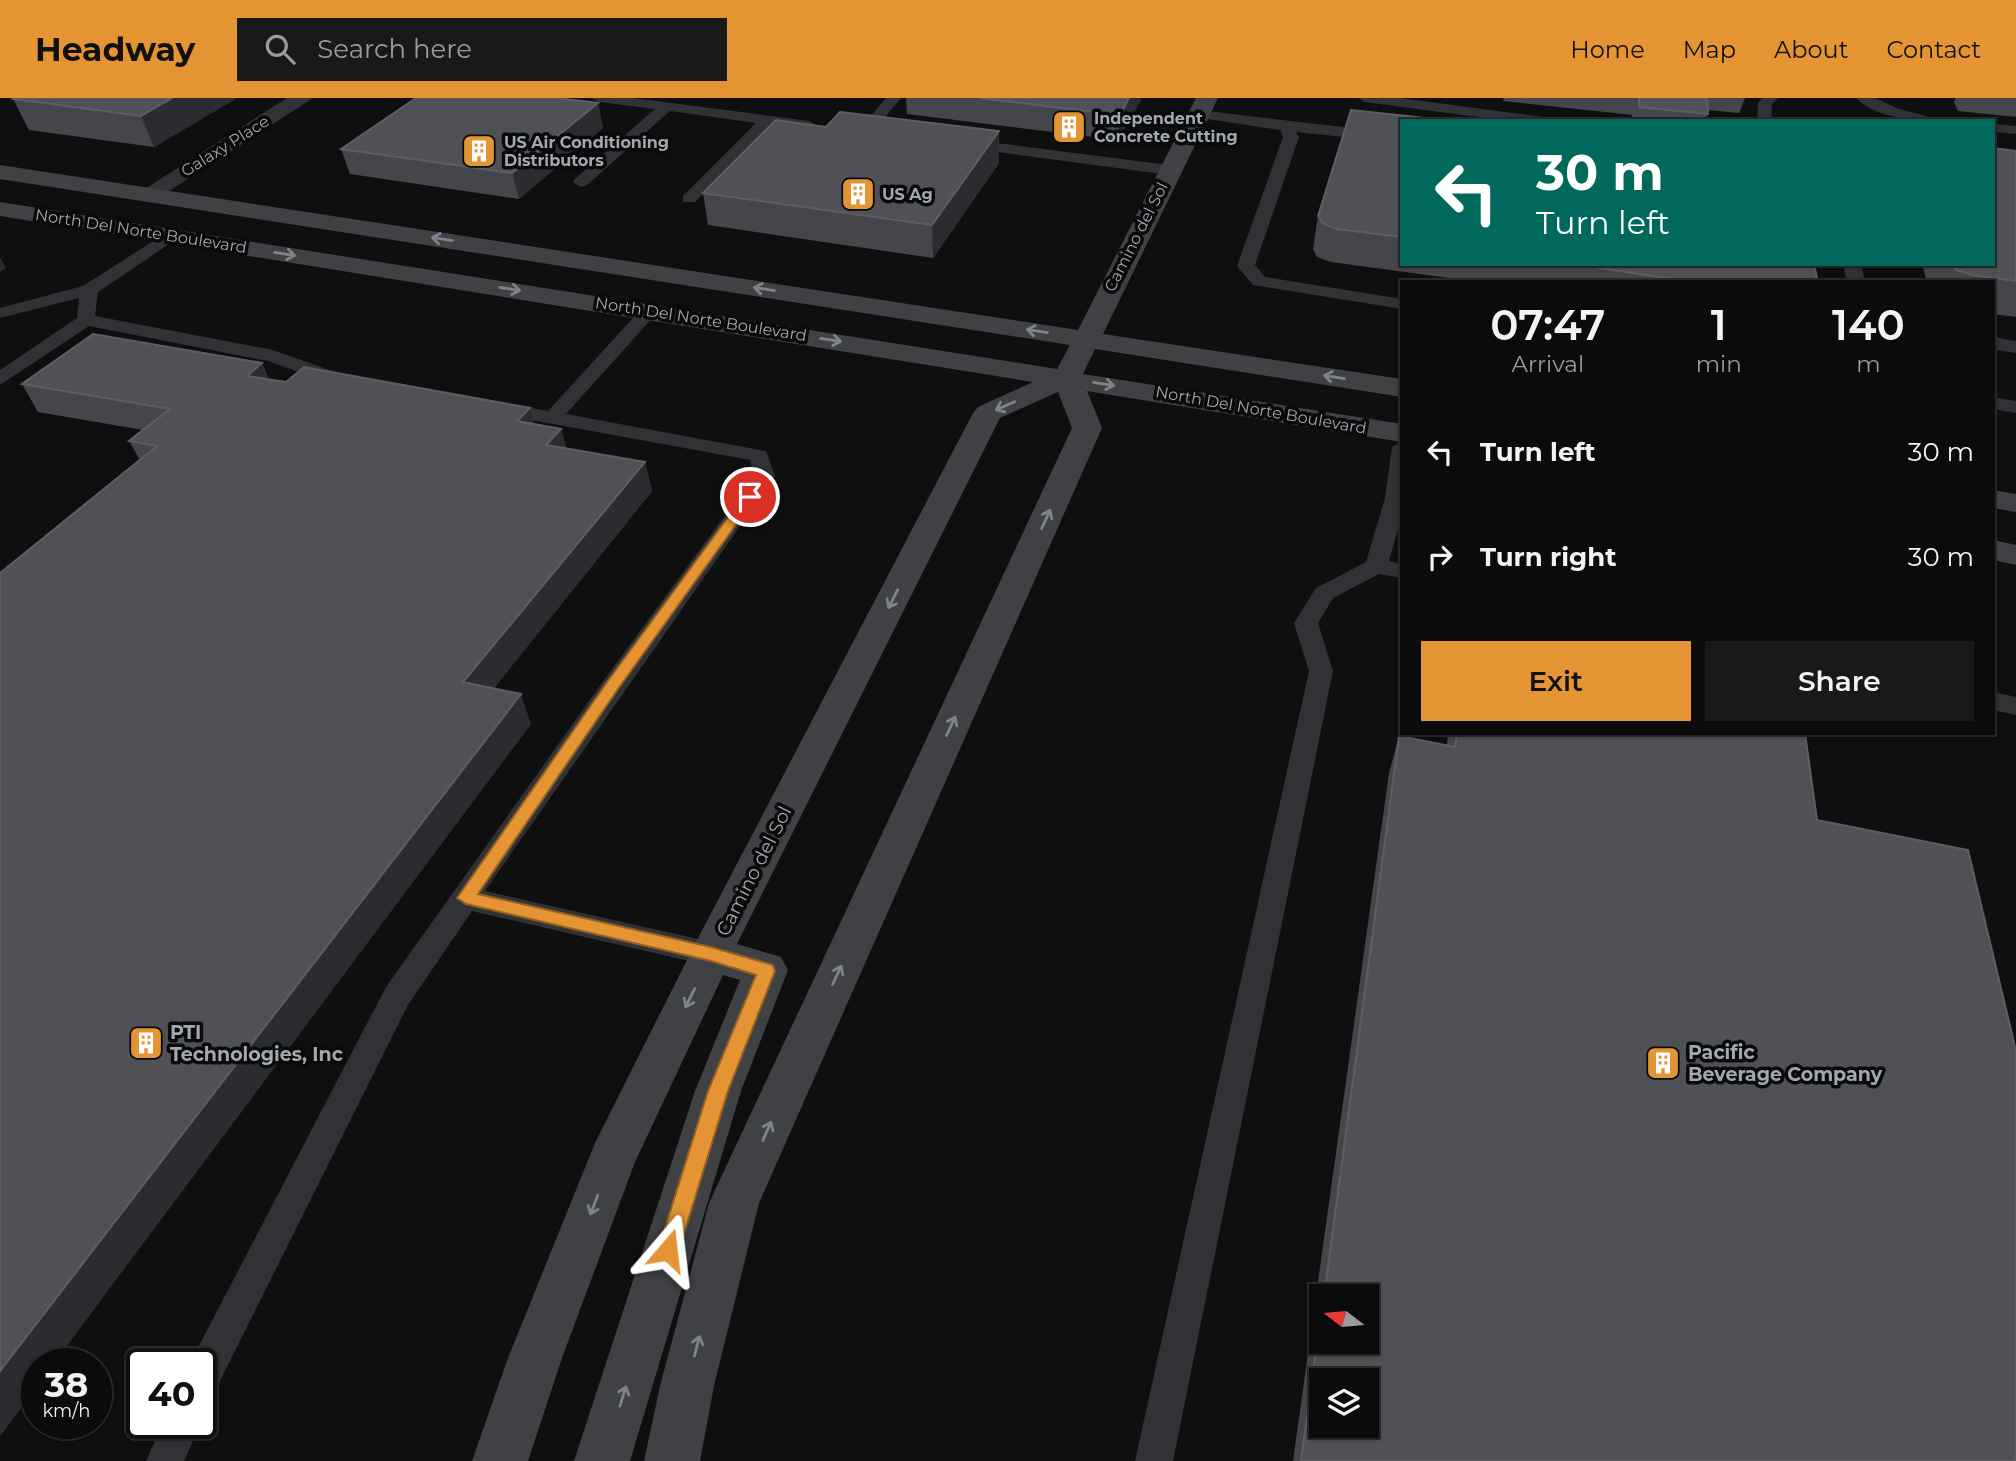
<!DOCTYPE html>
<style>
:root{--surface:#0b0b0c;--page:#19191a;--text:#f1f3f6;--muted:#9a9b9d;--line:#2b2b2d;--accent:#e59433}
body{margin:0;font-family:Montserrat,sans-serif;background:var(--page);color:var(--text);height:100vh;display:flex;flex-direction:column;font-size:26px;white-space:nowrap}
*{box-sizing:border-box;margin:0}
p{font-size:23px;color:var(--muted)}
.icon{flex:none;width:38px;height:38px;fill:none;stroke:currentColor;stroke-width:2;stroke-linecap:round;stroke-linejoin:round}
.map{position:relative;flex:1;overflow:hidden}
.side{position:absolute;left:1400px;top:182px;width:595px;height:455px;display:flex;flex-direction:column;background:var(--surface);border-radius:0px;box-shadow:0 2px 5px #0004,0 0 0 2px var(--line)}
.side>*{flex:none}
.banner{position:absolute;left:1400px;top:21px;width:595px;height:147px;border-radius:0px;box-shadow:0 2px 5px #0004,0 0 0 2px var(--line);background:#00695c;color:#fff;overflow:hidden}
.needle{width:46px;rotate:286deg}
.fabs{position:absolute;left:1309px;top:1186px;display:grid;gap:14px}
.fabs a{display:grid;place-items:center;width:70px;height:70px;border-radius:0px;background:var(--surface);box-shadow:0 2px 5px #0004,0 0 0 2px var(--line);font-size:35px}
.speed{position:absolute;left:21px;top:1250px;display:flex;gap:14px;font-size:35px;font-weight:700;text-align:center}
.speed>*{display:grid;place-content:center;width:91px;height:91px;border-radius:50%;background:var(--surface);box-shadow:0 2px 5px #0004,0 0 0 2px var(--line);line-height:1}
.speed small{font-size:18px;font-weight:400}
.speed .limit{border:4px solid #111;border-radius:10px;background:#fff;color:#111}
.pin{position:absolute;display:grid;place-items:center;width:60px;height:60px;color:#fff;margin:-30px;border:4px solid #fff;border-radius:50%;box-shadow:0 2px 7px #0007}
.me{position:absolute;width:77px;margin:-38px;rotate:17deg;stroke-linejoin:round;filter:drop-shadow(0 0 5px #0008)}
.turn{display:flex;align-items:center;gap:24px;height:147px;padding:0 21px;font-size:32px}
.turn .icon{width:91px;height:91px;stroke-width:2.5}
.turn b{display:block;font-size:49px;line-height:60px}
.eta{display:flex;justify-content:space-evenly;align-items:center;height:119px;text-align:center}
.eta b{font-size:42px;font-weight:600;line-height:49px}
.cta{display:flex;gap:14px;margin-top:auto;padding:14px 21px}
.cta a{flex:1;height:80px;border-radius:0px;background:var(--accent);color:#111;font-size:28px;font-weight:600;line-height:80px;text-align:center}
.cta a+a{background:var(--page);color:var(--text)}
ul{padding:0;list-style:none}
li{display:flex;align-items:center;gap:21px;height:105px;padding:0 21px}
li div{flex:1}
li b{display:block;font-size:26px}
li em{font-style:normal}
header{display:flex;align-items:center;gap:42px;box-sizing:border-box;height:98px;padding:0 35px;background:var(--accent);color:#111}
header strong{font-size:33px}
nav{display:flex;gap:38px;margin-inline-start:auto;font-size:24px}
.search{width:490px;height:63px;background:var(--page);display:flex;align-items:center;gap:18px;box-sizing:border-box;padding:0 24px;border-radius:0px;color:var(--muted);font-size:26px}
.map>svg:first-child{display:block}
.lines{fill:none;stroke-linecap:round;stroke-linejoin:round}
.lane{fill:#303235;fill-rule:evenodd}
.street{fill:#303235;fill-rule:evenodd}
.secondary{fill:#3f4145;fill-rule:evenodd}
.wall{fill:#45464b;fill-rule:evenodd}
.shaded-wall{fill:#2b2c2f}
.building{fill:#4f5156;stroke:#5c5e64;stroke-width:2;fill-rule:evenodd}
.oneway{stroke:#7f848b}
.route{fill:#e59433;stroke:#956021;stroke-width:2}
.labels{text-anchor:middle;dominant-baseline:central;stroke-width:7;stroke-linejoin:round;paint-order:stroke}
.far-poi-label{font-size:16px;font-weight:bold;fill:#a1a8b0;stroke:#0a0a0b;text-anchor:start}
.far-street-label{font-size:16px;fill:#a1a8b0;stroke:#0a0a0b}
.street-label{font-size:19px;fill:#a1a8b0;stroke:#0a0a0b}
.poi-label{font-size:19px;font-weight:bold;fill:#a1a8b0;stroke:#0a0a0b;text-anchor:start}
</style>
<header>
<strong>Headway</strong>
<div class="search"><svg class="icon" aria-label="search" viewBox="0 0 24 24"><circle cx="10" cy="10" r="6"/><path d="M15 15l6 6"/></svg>Search here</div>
<nav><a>Home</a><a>Map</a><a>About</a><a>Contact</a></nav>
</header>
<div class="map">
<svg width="2016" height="1363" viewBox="0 0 2016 1363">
<rect width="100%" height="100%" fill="#0f0f10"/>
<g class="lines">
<g class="lane">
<polygon points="592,0 633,0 809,23 816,27 809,31 771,27 695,104 683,104 683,98 756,25 670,13 587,87 581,89 573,84 575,81 655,11 599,4"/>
<polygon points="886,0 901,0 870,37 860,37 860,31"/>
<polygon points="1358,0 1399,0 1544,19 1551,23 1508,23 1365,4"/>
<polygon points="1762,0 1778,0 1772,6 1771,23 1757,23 1758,5"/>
<path d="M1856 0H1875L1899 11 1945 23C1917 23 1877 21 1856 0Z"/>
<polygon points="1199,12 1402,36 1402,45 1296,34 1299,39 1255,167 1265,179 1402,201 1402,211 1253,187 1237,168 1283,39 1280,32 1194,19 1192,16"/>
<polygon points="1993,26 2016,28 2016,36 1993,34"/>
<polygon points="965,41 1169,67 1177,72 1169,77 960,49 957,46"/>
<polygon points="169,133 175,134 177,138 175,142 98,194 95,218 273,252 343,277 346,281 343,285 329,285 268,263 89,228 0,287 0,272 77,220 79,200 0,220 0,210 83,188"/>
<polygon points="1843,166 1861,166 1865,184 1847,184"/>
<polygon points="649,208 658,213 655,217 566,316 766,353 775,378 485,793 711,844 721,848 726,856 721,864 711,868 472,813 408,907 214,1295 201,1300 201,1265 190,1265 386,889 604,582 754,378 750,362 498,316 488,310 498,304 548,313 643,209"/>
<polygon points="1993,239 2016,243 2016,255 1993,251"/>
<polygon points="1993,299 2016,303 2016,315 1993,311"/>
<polygon points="1402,343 1402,417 1389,463 1402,466 1402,480 1379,476 1333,500 1318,525 1333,573 1173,1363 1135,1363 1309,573 1294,525 1316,490 1366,464 1385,400 1392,349"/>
<polygon points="1993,594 2016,599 2016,617 1993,612"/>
<polygon points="163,1325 201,1325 184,1363 146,1363"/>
</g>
<polygon class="street" points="287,0 313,0 157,101 141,101 137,96"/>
<g class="secondary">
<polygon points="1196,0 1218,0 1103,236 1402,281 1402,299 1095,251 1083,276 1402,326 1402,344 1087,293 1102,330 759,1105 714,1288 700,1363 644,1363 660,1288 709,1105 1072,330 1058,294 1000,320 737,846 781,859 788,872 741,993 630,1363 574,1363 695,993 740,882 723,877 635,1064 562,1260 528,1363 472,1363 508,1260 595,1045 696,844 973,315 978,309 1033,284 0,118 0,104 1057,271 1070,247 0,81 0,67 1078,232"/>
<polygon points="1993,392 2016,396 2016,414 1993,410"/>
<polygon points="1993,442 2016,447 2016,467 1993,462"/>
</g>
</g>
<g class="wall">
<polygon points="237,0 154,49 29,32 13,1"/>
<polygon points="906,0 1141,0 1141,2 1118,42 907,16"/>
<polygon points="1504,0 1745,0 1739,15 1708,12 1708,16 1706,23 1631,23 1632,17 1503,3"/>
<polygon points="1956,0 2016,0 2016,19 1958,13 1954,4"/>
<polygon points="571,2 598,5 603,30 519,101 350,76 341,51"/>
<polygon points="1402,23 1402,166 1814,166 1818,184 1479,184 1331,164 1317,159 1313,151 1318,118"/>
<polygon points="826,29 999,33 999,65 933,160 708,127 703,95"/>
<polygon points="2016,53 2016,219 1993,216 1993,184 1927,184 1922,166 1993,166"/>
<polygon points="262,265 269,282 561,331 566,351 645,364 652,393 494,590 531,626 37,1265 37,1288 0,1338 0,475 140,362 129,343 143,332 38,314 22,286"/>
<path d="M1448 635H1805L1817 722 2016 1363H1293L1389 675 1399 638 1447 647ZM1321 1199H1367L1321 1244Z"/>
</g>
<g class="shaded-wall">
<polygon points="172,0 237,0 154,49 141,18"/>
<polygon points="1129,0 1141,0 1141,2 1118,42 1120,17"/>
<polygon points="598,5 603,30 519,101 512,75"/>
<polygon points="999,33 999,65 933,160 932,127"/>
<polygon points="0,159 6,170 0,174"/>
<polygon points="262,265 274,294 247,278"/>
<polygon points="530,310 538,338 517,323"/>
<polygon points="561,331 569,359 546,347"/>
<polygon points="645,364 652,393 475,614 463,584"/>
<polygon points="521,596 531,626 54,1265 37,1265 37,1288 0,1338 0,1273"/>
</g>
<g class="building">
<polygon points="15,0 172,0 141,18 13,1"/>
<polygon points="416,0 557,0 598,5 512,75 341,51"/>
<polygon points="979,0 1129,0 1120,17"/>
<polygon points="1639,0 1707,0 1708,16 1639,9"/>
<polygon points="1351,12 1434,21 1437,23 1402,23 1402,139 1337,131 1323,126 1318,118"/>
<polygon points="840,14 999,33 932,127 703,95 776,22 826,29"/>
<polygon points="1993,50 2016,53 2016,183 1973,177 1957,172 1949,166 1993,166"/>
<polygon points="1573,166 1814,166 1818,184 1693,184"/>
<polygon points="93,236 262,265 247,278 286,284 304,269 530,310 517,323 561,331 546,347 645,364 463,584 521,596 0,1273 0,475 157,348 129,343 170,311 22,286"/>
<path d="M1457 635H1805L1817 722 1968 752 2016 953V1363H1301L1321 1216V1244H1367V1199H1324L1399 638 1455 649ZM1321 1283H1367V1328H1321Z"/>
</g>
<defs><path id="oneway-shaft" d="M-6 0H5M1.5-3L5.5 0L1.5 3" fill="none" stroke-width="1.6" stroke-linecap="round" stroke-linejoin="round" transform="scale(1.75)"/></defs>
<g class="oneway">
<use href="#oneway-shaft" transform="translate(442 141) rotate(-171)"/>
<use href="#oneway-shaft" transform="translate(285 156) rotate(9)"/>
<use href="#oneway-shaft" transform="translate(510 191) rotate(9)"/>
<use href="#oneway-shaft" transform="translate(764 191) rotate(-171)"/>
<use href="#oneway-shaft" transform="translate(1037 233) rotate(-171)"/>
<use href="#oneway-shaft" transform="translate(831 242) rotate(9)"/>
<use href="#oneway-shaft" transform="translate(1334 279) rotate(-171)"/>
<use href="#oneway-shaft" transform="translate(1104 286) rotate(9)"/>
<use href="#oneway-shaft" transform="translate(1005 308) rotate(156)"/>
<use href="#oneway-shaft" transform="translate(1046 421) rotate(-65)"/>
<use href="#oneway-shaft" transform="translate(893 501) rotate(117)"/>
<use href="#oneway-shaft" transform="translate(951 628) rotate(-65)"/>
<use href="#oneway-shaft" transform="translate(837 877) rotate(-65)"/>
<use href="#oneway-shaft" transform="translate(690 900) rotate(116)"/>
<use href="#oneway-shaft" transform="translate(767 1033) rotate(-66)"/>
<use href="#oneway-shaft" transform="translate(594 1107) rotate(111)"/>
<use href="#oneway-shaft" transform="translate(697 1248) rotate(-76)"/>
<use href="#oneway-shaft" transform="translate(623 1298) rotate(-73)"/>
</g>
<polygon class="route" points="745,396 756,399 618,591 478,796 711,849 773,867 775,873 728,993 679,1152 676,1159 668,1162 661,1159 658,1152 708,993 756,877 711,863 466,806 457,800 607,584"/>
<defs>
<g id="building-square" transform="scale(1.75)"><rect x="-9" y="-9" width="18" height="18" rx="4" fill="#e59433" stroke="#0a0a0b"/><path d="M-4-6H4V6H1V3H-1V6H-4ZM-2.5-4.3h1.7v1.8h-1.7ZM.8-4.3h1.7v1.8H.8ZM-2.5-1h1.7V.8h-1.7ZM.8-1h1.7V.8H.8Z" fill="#fff"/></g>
</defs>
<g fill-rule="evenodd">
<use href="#building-square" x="1069" y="29"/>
<use href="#building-square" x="479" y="53"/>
<use href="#building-square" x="858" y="96"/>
<use href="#building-square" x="146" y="945"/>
<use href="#building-square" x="1663" y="965"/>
</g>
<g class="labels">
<g class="far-poi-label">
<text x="1094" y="20">Independent<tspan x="1094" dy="18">Concrete Cutting</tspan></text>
<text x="504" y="44">US Air Conditioning<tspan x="504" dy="18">Distributors</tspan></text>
<text x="882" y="96">US Ag</text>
</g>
<g class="far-street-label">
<text transform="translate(225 48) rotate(-32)">Galaxy Place</text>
<text transform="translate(141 133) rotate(9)">North Del Norte Boulevard</text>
<text transform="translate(1136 139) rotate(-63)">Camino del Sol</text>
<text transform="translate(701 221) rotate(9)">North Del Norte Boulevard</text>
<text transform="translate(1261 312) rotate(10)">North Del Norte Boulevard</text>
</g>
<g class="street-label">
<text transform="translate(754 773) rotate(-63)">Camino del Sol</text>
</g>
<g class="poi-label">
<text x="170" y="934">PTI<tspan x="170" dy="22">Technologies, Inc</tspan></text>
<text x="1688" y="954">Pacific<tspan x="1688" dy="22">Beverage Company</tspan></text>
</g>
</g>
</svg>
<div class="fabs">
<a><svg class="needle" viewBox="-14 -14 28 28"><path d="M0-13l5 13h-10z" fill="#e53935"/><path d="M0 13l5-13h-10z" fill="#9a9b9d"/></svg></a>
<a><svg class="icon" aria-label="layers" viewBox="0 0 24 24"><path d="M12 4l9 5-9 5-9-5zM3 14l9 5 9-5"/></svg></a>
</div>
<div class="speed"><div>38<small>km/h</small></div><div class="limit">40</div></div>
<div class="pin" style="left:750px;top:399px;background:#d93025"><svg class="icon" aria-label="arrive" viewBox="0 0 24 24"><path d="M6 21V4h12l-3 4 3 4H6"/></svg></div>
<svg class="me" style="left:668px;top:1152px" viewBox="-20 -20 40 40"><path d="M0-17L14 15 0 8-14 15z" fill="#e59433" stroke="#fff" stroke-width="4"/></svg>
<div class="banner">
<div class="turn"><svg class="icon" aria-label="left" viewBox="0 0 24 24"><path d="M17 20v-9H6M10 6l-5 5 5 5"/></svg><div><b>30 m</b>Turn left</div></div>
</div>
<section class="side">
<div class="eta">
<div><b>07:47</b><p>Arrival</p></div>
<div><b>1</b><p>min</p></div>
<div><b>140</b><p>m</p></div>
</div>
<ul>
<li><svg class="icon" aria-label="left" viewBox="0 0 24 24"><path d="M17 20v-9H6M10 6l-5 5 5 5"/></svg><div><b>Turn left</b></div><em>30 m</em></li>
<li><svg class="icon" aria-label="right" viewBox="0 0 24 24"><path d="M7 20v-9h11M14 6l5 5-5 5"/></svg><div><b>Turn right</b></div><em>30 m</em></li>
</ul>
<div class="cta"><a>Exit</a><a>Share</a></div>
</section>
</div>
